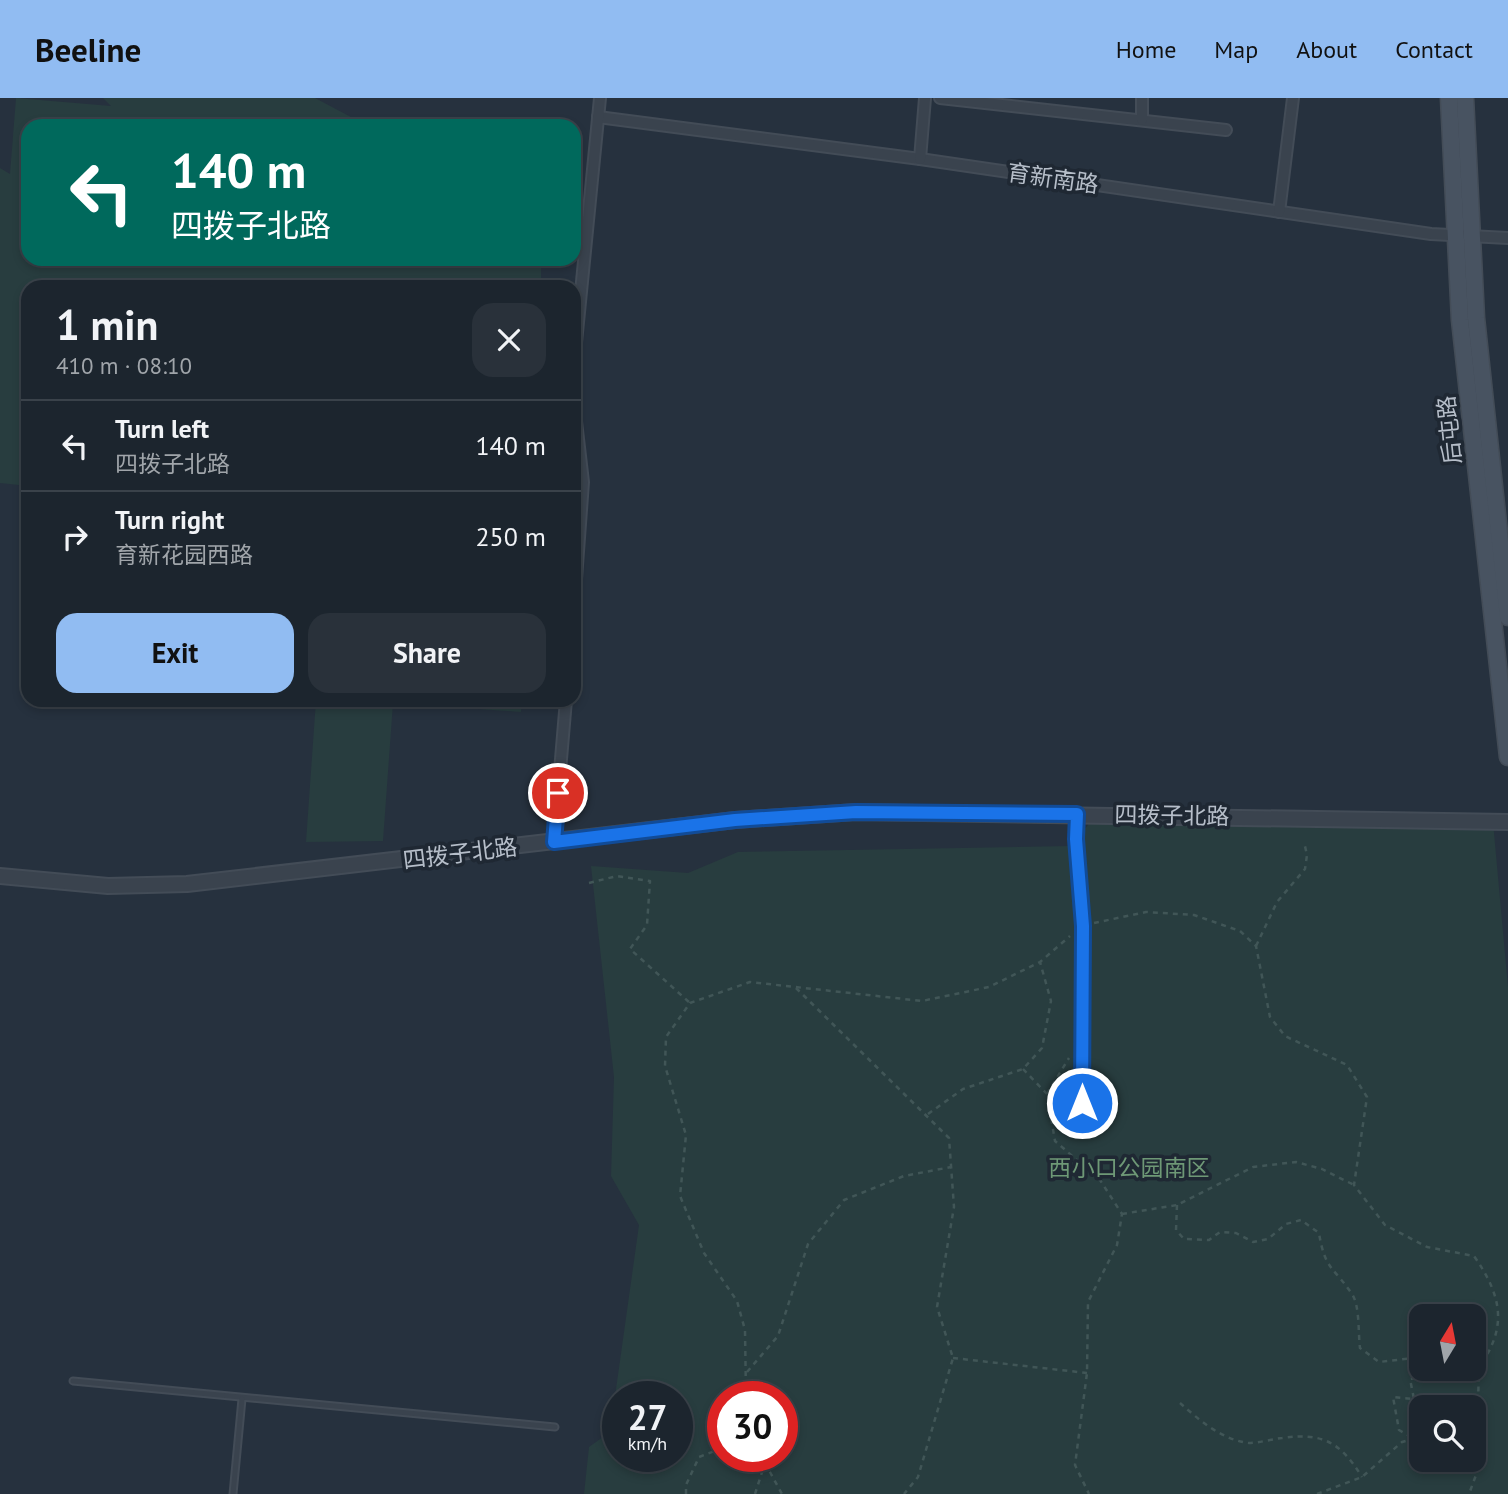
<!DOCTYPE html>
<meta charset="utf-8">
<style>
:root{--surface:#1c252e;--page:#29313a;--text:#f1f3f6;--muted:#a0a5aa;--line:#3a424a;--accent:#91bcf2}
body{margin:0;font-family:"PT Sans","Noto Sans SC",sans-serif;background:var(--page);color:var(--text);height:100vh;display:flex;flex-direction:column;font-size:26px;white-space:nowrap}
*{box-sizing:border-box;margin:0}
p{font-size:23px;color:var(--muted)}
.icon{flex:none;width:38px;height:38px;fill:none;stroke:currentColor;stroke-width:2;stroke-linecap:round;stroke-linejoin:round}
.map{position:relative;flex:1;overflow:hidden}
.sheet{position:absolute;left:21px;top:182px;width:560px;height:427px;display:flex;flex-direction:column;background:var(--surface);border-radius:21px;box-shadow:0 4px 10px #0003,0 0 0 2px var(--line)}
.sheet>*{flex:none}
.hud{position:absolute;left:21px;top:21px;width:560px;height:147px;border-radius:21px;box-shadow:0 4px 10px #0003,0 0 0 2px var(--line);background:#00695c;color:#fff;overflow:hidden}
.needle{width:46px;rotate:10deg}
.tools{position:absolute;left:1409px;top:1206px;display:grid;gap:14px}
.tools a{display:grid;place-items:center;width:77px;height:77px;border-radius:14px;background:var(--surface);box-shadow:0 4px 10px #0003,0 0 0 2px var(--line);font-size:35px}
.speed{position:absolute;left:602px;top:1283px;display:flex;gap:14px;font-size:35px;font-weight:700;text-align:center}
.speed>*{display:grid;place-content:center;width:91px;height:91px;border-radius:50%;background:var(--surface);box-shadow:0 4px 10px #0003,0 0 0 2px var(--line);line-height:1}
.speed small{font-size:18px;font-weight:400}
.speed .limit{border:10px solid #d22;background:#fff;color:#111}
.pin{position:absolute;display:grid;place-items:center;width:60px;height:60px;color:#fff;margin:-30px;border:4px solid #fff;border-radius:50%;box-shadow:0 2px 7px #0007}
.me{position:absolute;width:77px;margin:-38px;rotate:0deg;stroke-linejoin:round;filter:drop-shadow(0 0 5px #0008)}
.turn{display:flex;align-items:center;gap:24px;height:147px;padding:0 35px;font-size:32px}
.turn .icon{width:91px;height:91px;stroke-width:2.5}
.turn b{display:block;font-size:49px;line-height:60px}
.round{display:grid;place-items:center;flex:none;width:74px;height:74px;border-radius:21px;background:var(--page)}
.headline{display:flex;align-items:center;justify-content:space-between;height:119px;padding:0 35px}
h1{font-size:42px;font-weight:700;line-height:52px}
.action{display:flex;gap:14px;margin-top:auto;padding:14px 35px}
.action a{flex:1;height:80px;border-radius:21px;background:var(--accent);color:#111;font-size:28px;font-weight:700;line-height:80px;text-align:center}
.action a+a{background:var(--page);color:var(--text)}
ul{padding:0;list-style:none}
li{display:flex;align-items:center;gap:21px;height:91px;padding:0 35px;border-top:2px solid var(--line)}
li div{flex:1}
li b{display:block;font-size:26px}
li em{font-style:normal}
header{display:flex;align-items:center;gap:42px;box-sizing:border-box;height:98px;padding:0 35px;background:var(--accent);color:#111}
header strong{font-size:33px}
nav{display:flex;gap:38px;margin-inline-start:auto;font-size:24px}
.map>svg:first-child{display:block}
.green{fill:#283d3f;fill-rule:evenodd}
.lines{fill:none;stroke-linecap:round;stroke-linejoin:round}
.service-casing{stroke:#434c57;stroke-width:9}
.minor-casing{stroke:#434c57;stroke-width:14}
.tertiary-casing{stroke:#434c57;stroke-width:18}
.secondary-casing{stroke:#434c57;stroke-width:19}
.path{stroke:#415657;stroke-width:2.5;stroke-dasharray:5 5;stroke-linecap:butt}
.service{stroke:#3a434e;stroke-width:5}
.minor{stroke:#3a434e;stroke-width:10}
.tertiary{stroke:#3a434e;stroke-width:14}
.secondary{stroke:#485361;stroke-width:16}
.route-casing{stroke:#114b97;stroke-width:18}
.route{stroke:#1a73e8;stroke-width:12}
.labels{text-anchor:middle;dominant-baseline:central;stroke-width:7;stroke-linejoin:round;paint-order:stroke}
.street-label{font-size:23px;fill:#b6bec9;stroke:#1f2833}
.park-label{font-size:23px;fill:#6e9876;stroke:#1f2833}
</style>
<header>
<strong>Beeline</strong>
<nav><a>Home</a><a>Map</a><a>About</a><a>Contact</a></nav>
</header>
<div class="map">
<svg width="1508" height="1396" viewBox="0 0 1508 1396">
<rect width="100%" height="100%" fill="#26313e"/>
<g class="green">
<polygon points="16,0 111,8 103,0 315,0 368,28 28,28 28,161 541,161 541,189 28,189 28,388 0,385 0,70 10,76"/>
<polygon points="316,602 522,602 521,614 393,605 383,743 306,744"/>
<path d="M1094 720 1493 724 1508 889V1396H584L589 1349 610 1334 639 1127 611 1078 614 979 591 768 688 775 738 754 1070 748ZM1421 1218H1474V1270H1421ZM618 1298H677V1358H618ZM723 1298H782V1358H723ZM1421 1309H1474V1362H1421Z"/>
</g>
<g class="lines">
<g class="service-casing">
<g id="service">
<polyline points="73,1283 555,1329"/>
<polyline points="233,1396 242,1301"/>
</g>
</g>
<g class="minor-casing">
<g id="minor">
<polyline points="940,0 1226,32"/>
<polyline points="598,19 920,61 1431,136 1508,140"/>
<polyline points="1142,22 1142,0"/>
<polyline points="920,61 925,0"/>
<polyline points="1279,114 1293,0"/>
<polyline points="574,265 600,0"/>
<polyline points="574,306 583,384 574,509"/>
<polyline points="1077,716 1076,741 1083,828 1082,1005"/>
<polyline points="554,744 566,602"/>
</g>
</g>
<g class="tertiary-casing">
<polyline id="tertiary" points="0,778 108,788 187,786 735,722 856,714 1508,724"/>
</g>
<g class="secondary-casing">
<g id="secondary">
<polyline points="1449,0 1460,222 1508,659"/>
<polyline points="1465,0 1476,220 1508,519"/>
</g>
</g>
<g class="path">
<polyline points="589,785 617,778 650,783 647,827 630,851 690,905"/>
<path d="M1094 825 1146 814 1194 817 1240 833 1256 848 1270 919 1285 938 1347 967 1367 999 1354 1087 1385 1127 1427 1149 1474 1158C1502 1198 1508 1229 1479 1269L1476 1377 1469 1396"/>
<polyline points="1256,848 1277,804 1305,771 1307,757 1304,744"/>
<polyline points="796,890 949,1040 954,1109 937,1209 953,1260 918,1379 904,1396"/>
<polyline points="1023,971 1047,996 1055,1043 1100,1082 1122,1116 1117,1147 1088,1204 1087,1275 1075,1367 1089,1396"/>
<polyline points="1047,996 1069,960"/>
<polyline points="928,1016 963,991 1023,971 1042,950 1051,903 1040,864"/>
<path d="M1177 1107 1176 1132 1184 1141 1209 1142 1220 1134 1236 1135 1253 1144 1268 1141 1286 1126 1301 1122 1319 1135C1325 1172 1333 1168 1352 1196 1360 1208 1358 1235 1360 1250L1379 1264 1414 1260 1421 1280"/>
<polyline points="1122,1116 1177,1107 1253,1069 1296,1064 1322,1071 1354,1087"/>
<polyline points="953,1260 1087,1275"/>
<polyline points="747,1274 778,1238 808,1146 844,1102 904,1078 951,1069"/>
<polyline points="746,1298 745,1232 737,1203 704,1155 680,1098 686,1037 665,968 666,939 690,905 750,884 922,903 989,889 1040,864 1070,838"/>
<path d="M1180 1305C1199 1322 1222 1342 1249 1345 1259 1345 1272 1341 1282 1340 1323 1334 1341 1345 1362 1379"/>
<polyline points="1421,1340 1413,1340 1399,1332 1393,1299 1414,1301 1410,1281 1471,1270"/>
<polyline points="765,1365 782,1396"/>
<polyline points="686,1396 686,1387 699,1359 723,1350"/>
<polyline points="755,1396 765,1365 761,1358"/>
<polyline points="1317,1396 1362,1379 1402,1344 1413,1341"/>
</g>
<use href="#service" class="service"/>
<use href="#minor" class="minor"/>
<use href="#tertiary" class="tertiary"/>
<use href="#secondary" class="secondary"/>
</g>
<g class="lines">
<g class="route-casing">
<polyline id="route" points="558,695 554,744 735,722 856,714 1077,716 1076,741 1083,828 1082,1005"/>
</g>
<use href="#route" class="route"/>
</g>
<g class="labels">
<g class="street-label">
<text transform="translate(1053 80) rotate(8)">育新南路</text>
<text transform="translate(1449 332) rotate(-96)">后屯路</text>
<text transform="translate(1172 717) rotate(1)">四拨子北路</text>
<text transform="translate(460 755) rotate(-7)">四拨子北路</text>
</g>
<g class="park-label">
<text x="1129" y="1069">西小口公园南区</text>
</g>
</g>
</svg>
<div class="tools">
<a><svg class="needle" viewBox="-14 -14 28 28"><path d="M0-13l5 13h-10z" fill="#e53935"/><path d="M0 13l5-13h-10z" fill="#a0a5aa"/></svg></a>
<a><svg class="icon" aria-label="search" viewBox="0 0 24 24"><circle cx="10" cy="10" r="6"/><path d="M15 15l6 6"/></svg></a>
</div>
<div class="speed"><div>27<small>km/h</small></div><div class="limit">30</div></div>
<div class="pin" style="left:558px;top:695px;background:#d93025"><svg class="icon" aria-label="arrive" viewBox="0 0 24 24"><path d="M6 21V4h12l-3 4 3 4H6"/></svg></div>
<svg class="me" style="left:1082px;top:1005px" viewBox="-20 -20 40 40"><circle r="17" fill="#1a73e8" stroke="#fff" stroke-width="3"/><path d="M0-11L8 9 0 5-8 9z" fill="#fff"/></svg>
<div class="hud">
<div class="turn"><svg class="icon" aria-label="left" viewBox="0 0 24 24"><path d="M17 20v-9H6M10 6l-5 5 5 5"/></svg><div><b>140 m</b>四拨子北路</div></div>
</div>
<section class="sheet">
<div class="headline"><div><h1>1 min</h1><p>410 m · 08:10</p></div><a class="round"><svg class="icon" aria-label="close" viewBox="0 0 24 24"><path d="M6 6l12 12M18 6L6 18"/></svg></a></div>
<ul>
<li><svg class="icon" aria-label="left" viewBox="0 0 24 24"><path d="M17 20v-9H6M10 6l-5 5 5 5"/></svg><div><b>Turn left</b><p>四拨子北路</p></div><em>140 m</em></li>
<li><svg class="icon" aria-label="right" viewBox="0 0 24 24"><path d="M7 20v-9h11M14 6l5 5-5 5"/></svg><div><b>Turn right</b><p>育新花园西路</p></div><em>250 m</em></li>
</ul>
<div class="action"><a>Exit</a><a>Share</a></div>
</section>
</div>
